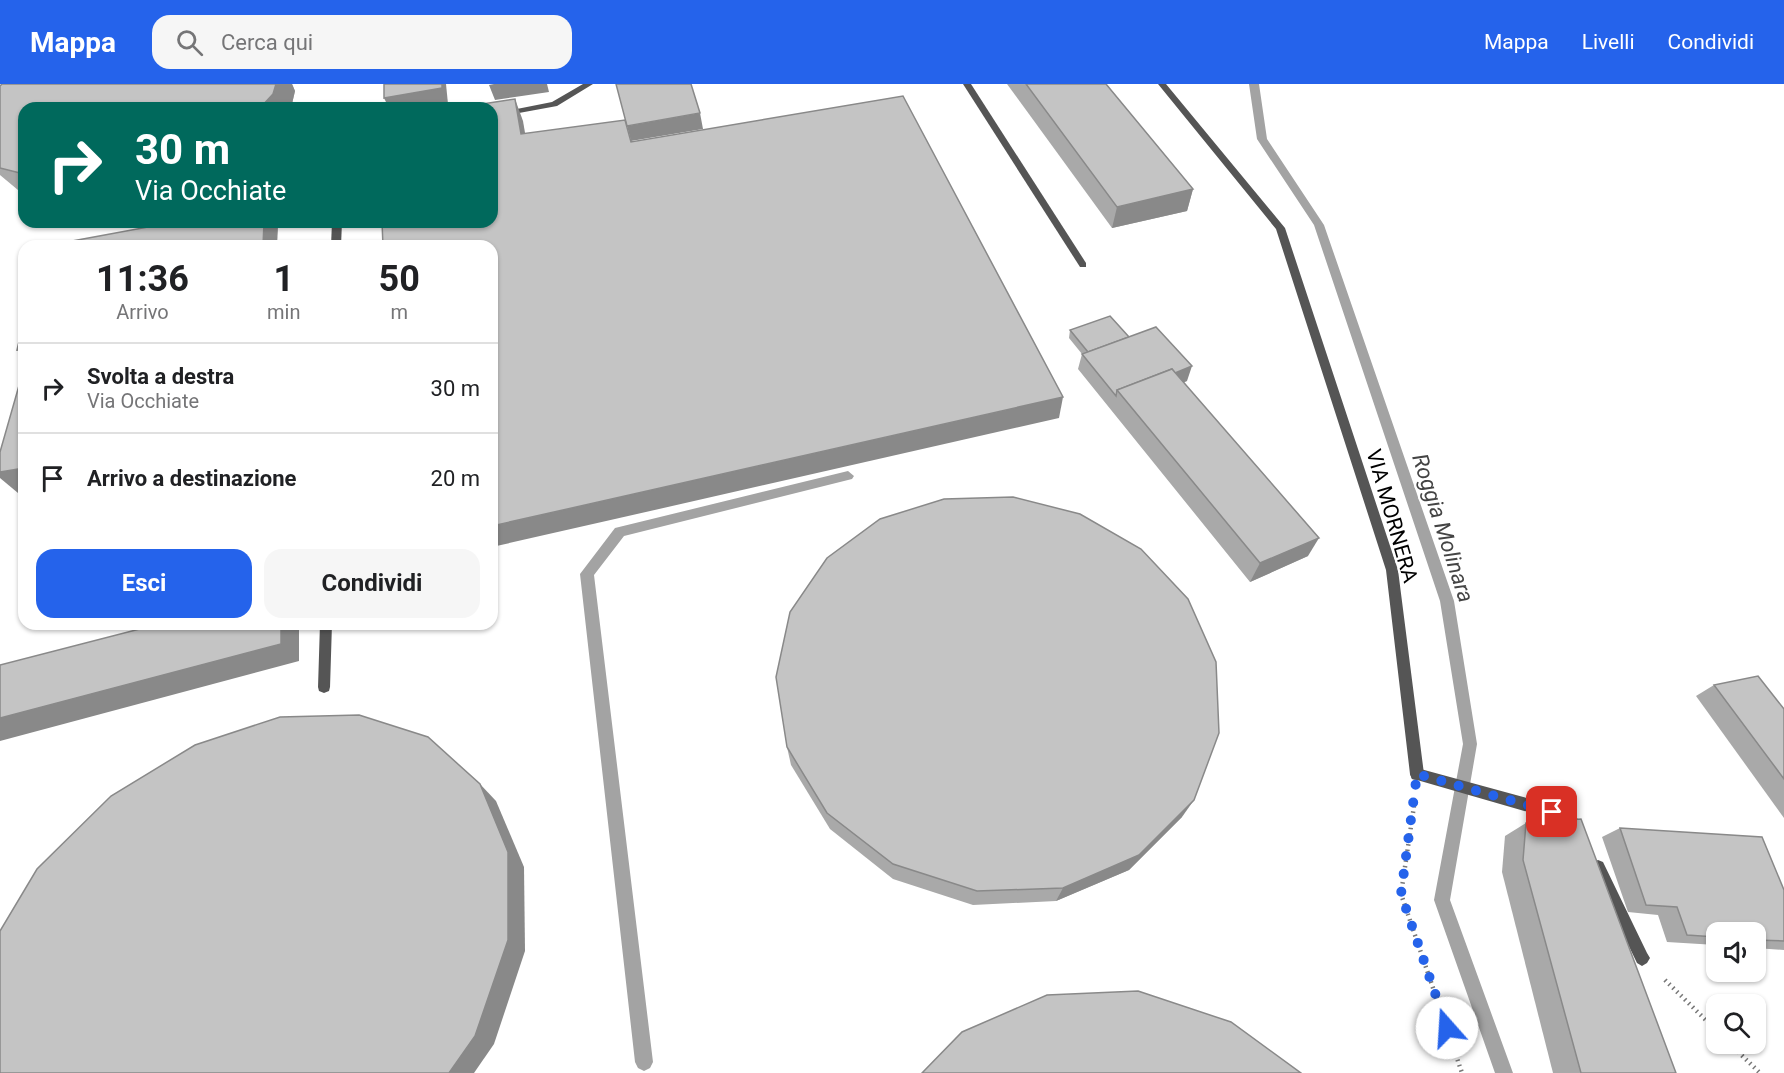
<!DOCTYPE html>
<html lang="it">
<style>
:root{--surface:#fff;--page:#f6f6f6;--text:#202124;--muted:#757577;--line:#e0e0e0;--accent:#2563eb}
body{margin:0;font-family:Roboto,sans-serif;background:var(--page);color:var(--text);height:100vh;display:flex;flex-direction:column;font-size:22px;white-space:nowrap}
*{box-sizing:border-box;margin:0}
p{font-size:20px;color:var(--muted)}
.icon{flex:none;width:33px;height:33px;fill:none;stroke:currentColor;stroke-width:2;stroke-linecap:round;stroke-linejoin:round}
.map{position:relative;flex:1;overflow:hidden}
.side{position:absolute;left:18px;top:156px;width:480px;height:390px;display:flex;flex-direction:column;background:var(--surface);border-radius:18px;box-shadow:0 2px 4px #0004}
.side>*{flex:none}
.hud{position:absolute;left:18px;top:18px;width:480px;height:126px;border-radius:18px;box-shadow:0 2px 4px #0004;background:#00695c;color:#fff;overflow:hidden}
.tools{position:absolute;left:1706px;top:838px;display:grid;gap:12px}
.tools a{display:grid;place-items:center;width:60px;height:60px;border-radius:12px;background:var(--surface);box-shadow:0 2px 4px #0004;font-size:30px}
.pin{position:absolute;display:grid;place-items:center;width:51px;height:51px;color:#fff;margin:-26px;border-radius:12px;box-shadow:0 3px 9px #0006}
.me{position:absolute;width:66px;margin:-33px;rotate:341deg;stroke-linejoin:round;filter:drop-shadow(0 0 4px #0008)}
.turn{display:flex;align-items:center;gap:21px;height:126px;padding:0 18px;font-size:27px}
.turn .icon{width:78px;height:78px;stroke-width:2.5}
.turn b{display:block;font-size:42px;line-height:51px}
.eta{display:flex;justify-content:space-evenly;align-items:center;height:102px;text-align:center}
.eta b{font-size:36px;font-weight:700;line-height:42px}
.action{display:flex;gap:12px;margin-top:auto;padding:12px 18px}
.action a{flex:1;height:69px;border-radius:18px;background:var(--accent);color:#fff;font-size:24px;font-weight:700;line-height:69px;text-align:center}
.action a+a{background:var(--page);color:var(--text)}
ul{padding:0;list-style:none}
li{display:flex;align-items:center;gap:18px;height:90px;padding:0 18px;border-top:2px solid var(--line)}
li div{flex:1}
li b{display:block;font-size:22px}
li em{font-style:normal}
header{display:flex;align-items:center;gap:36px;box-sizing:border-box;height:84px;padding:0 30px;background:var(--accent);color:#fff}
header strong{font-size:28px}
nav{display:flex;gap:33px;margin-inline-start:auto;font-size:21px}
.search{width:420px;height:54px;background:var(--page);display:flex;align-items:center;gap:15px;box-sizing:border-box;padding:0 21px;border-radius:18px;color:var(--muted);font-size:22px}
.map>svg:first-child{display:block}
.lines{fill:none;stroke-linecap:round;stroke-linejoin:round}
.stream{fill:#a3a3a3;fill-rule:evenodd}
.path{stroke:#777;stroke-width:4.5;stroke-dasharray:1.5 4;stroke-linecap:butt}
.service{fill:#555;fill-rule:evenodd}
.minor{fill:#555;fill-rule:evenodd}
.wall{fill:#a9a9a9}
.shaded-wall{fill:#898989}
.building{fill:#c4c4c4;stroke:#898989;stroke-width:1.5}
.route{stroke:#2563eb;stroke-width:10;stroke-dasharray:0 18}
.labels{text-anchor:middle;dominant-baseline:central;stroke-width:4.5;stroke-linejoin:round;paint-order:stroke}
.street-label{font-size:21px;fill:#000;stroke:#fff}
.water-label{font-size:22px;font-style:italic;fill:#444;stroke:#fff}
</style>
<header>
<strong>Mappa</strong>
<div class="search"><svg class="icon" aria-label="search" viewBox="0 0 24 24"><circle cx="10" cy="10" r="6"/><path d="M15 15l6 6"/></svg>Cerca qui</div>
<nav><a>Mappa</a><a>Livelli</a><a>Condividi</a></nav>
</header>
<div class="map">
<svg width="1784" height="989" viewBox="0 0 1784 989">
<rect width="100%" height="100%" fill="#fff"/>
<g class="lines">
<g class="stream">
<polygon points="1249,0 1259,0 1267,55 1324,141 1454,517 1477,660 1450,816 1513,989 1495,989 1434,816 1463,660 1440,517 1314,141 1257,55"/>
<polygon points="848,387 854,392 852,395 624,452 594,491 653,978 650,984 644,987 638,984 635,978 580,490 615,444"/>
</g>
<g class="path">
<polyline points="1414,722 1401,810 1462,989"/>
<polyline points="1665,896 1716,946"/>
<polyline points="1730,960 1760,989"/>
</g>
<g class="service">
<polygon points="583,0 593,0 557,22 492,34 492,30 552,18"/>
<polygon points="963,0 971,0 1086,179 1086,183 1080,183"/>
<polygon points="332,138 342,138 341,162 331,162"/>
<polygon points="320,540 332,540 330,603 329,607 324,609 319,607 318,603"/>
<polygon points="1417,684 1552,721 1577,734 1585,747 1583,752 1578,754 1573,752 1567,744 1549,734 1417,696 1412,695 1410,690 1412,685"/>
<polygon points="1598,776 1603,778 1647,869 1650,874 1647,879 1642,882 1637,879 1593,788 1591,783 1593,778"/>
</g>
<polygon class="minor" points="1158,0 1166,0 1285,144 1398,486 1424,690 1422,695 1417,696 1412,695 1410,690 1386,486 1276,145"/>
</g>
<g class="wall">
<polygon points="2,0 292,0 295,7 291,24 24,24 24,111 0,91 0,2"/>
<polygon points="1007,0 1106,0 1193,105 1187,127 1112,144"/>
<polygon points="1070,246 1129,253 1187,297 1184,298 1308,472 1250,498 1078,285 1082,270 1069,254"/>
<polygon points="1714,601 1784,625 1784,734 1696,612"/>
<polygon points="787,663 1182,733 1129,786 1056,817 973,821 893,795 830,745 791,681"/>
<polygon points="1526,739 1676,989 1553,989 1502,788 1505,752"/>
<polygon points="1620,744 1784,806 1784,866 1755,864 1755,849 1716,849 1716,861 1667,858 1658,831 1628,828 1602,753"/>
</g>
<g class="shaded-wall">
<polygon points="276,0 292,0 295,7 291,24 260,24"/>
<polygon points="442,0 446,0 448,20 423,24 389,24 384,14"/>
<polygon points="494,0 547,0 549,8 495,16 489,1"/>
<polygon points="515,15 523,37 529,72 521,50"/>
<polygon points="700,29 703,45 631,57 627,42"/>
<polygon points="1193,105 1187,127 1112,144 1117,123"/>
<polygon points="264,138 275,138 278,143 277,162 263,162"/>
<polygon points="24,265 24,273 17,266"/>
<polygon points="1192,282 1187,297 1129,320 1121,310"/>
<polygon points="1063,313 1059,334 492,463 492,442"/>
<polygon points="24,384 24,408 18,409 0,394 0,388"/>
<polygon points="1319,454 1308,472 1250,498 1260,479"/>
<polygon points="281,540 299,540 299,577 0,657 0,634"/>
<polygon points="480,700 496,717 524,783 525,867 494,960 474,989 449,989"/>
<polygon points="1194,716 1182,733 1129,786 1056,817 1063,804"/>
</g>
<g class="building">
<polygon points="2,0 276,0 273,10 260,24 24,24 24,90 0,84 0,2"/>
<polygon points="384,0 442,0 442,4 384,14"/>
<polygon points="616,0 691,0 700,29 627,42"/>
<polygon points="1026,0 1106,0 1193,105 1117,123"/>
<polygon points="903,12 1063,313 492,442 492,162 383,162 382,138 492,138 492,24 456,24 515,15 521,50 625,36 631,58"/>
<polygon points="175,138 264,138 263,162 45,162"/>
<polygon points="1110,232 1129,253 1088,268 1070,246"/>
<polygon points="24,236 24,265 17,266"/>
<polygon points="1156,243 1192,282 1175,289 1172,285 1117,306 1116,312 1082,270"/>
<polygon points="1172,285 1319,454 1260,479 1117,306"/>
<polygon points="22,291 24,291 24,384 0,388 0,368"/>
<polygon points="1013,413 1080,430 1141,465 1188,515 1216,578 1219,649 1194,716 1139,771 1063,804 977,807 893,780 827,729 787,663 776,593 790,528 827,474 880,435 944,415"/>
<polygon points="159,540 281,540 281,560 0,634 0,581"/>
<polygon points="1758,592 1784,625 1784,695 1714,601"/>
<polygon points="359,631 428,653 480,700 508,768 508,856 475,952 449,989 0,989 0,847 37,785 111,712 195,661 280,633"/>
<polygon points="1581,735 1676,989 1581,989 1523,776 1526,739"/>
<polygon points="1620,744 1762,753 1784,806 1784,857 1755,856 1755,849 1716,849 1716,853 1687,851 1677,823 1646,821"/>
<polygon points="1138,907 1231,938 1301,989 922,989 962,948 1047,911"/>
</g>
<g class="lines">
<polyline class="route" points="1447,944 1401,810 1417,690 1552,728"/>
</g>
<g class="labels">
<g class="street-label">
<text transform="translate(1392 432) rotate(74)">VIA MORNERA</text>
</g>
<g class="water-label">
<text transform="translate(1443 444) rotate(72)">Roggia Molinara</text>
</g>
</g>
</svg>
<div class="tools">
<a><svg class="icon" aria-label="sound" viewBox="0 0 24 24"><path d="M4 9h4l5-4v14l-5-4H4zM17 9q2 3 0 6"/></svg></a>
<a><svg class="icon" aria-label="search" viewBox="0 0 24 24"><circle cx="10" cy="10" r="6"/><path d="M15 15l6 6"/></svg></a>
</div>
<div class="pin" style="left:1552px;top:728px;background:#d93025"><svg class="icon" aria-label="arrive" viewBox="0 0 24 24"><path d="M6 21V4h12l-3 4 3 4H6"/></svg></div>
<svg class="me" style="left:1447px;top:944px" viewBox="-20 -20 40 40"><circle r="19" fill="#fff"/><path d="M0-13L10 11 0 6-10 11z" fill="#2563eb"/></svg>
<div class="hud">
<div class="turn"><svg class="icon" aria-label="right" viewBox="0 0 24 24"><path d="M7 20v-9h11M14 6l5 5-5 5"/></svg><div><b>30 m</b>Via Occhiate</div></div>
</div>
<section class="side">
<div class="eta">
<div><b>11:36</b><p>Arrivo</p></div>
<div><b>1</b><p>min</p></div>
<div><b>50</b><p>m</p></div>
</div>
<ul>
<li><svg class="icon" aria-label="right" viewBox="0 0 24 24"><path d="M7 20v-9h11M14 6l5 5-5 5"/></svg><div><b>Svolta a destra</b><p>Via Occhiate</p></div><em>30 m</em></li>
<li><svg class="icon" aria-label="arrive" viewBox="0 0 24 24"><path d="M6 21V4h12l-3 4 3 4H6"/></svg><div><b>Arrivo a destinazione</b></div><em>20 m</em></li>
</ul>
<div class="action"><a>Esci</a><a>Condividi</a></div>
</section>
</div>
